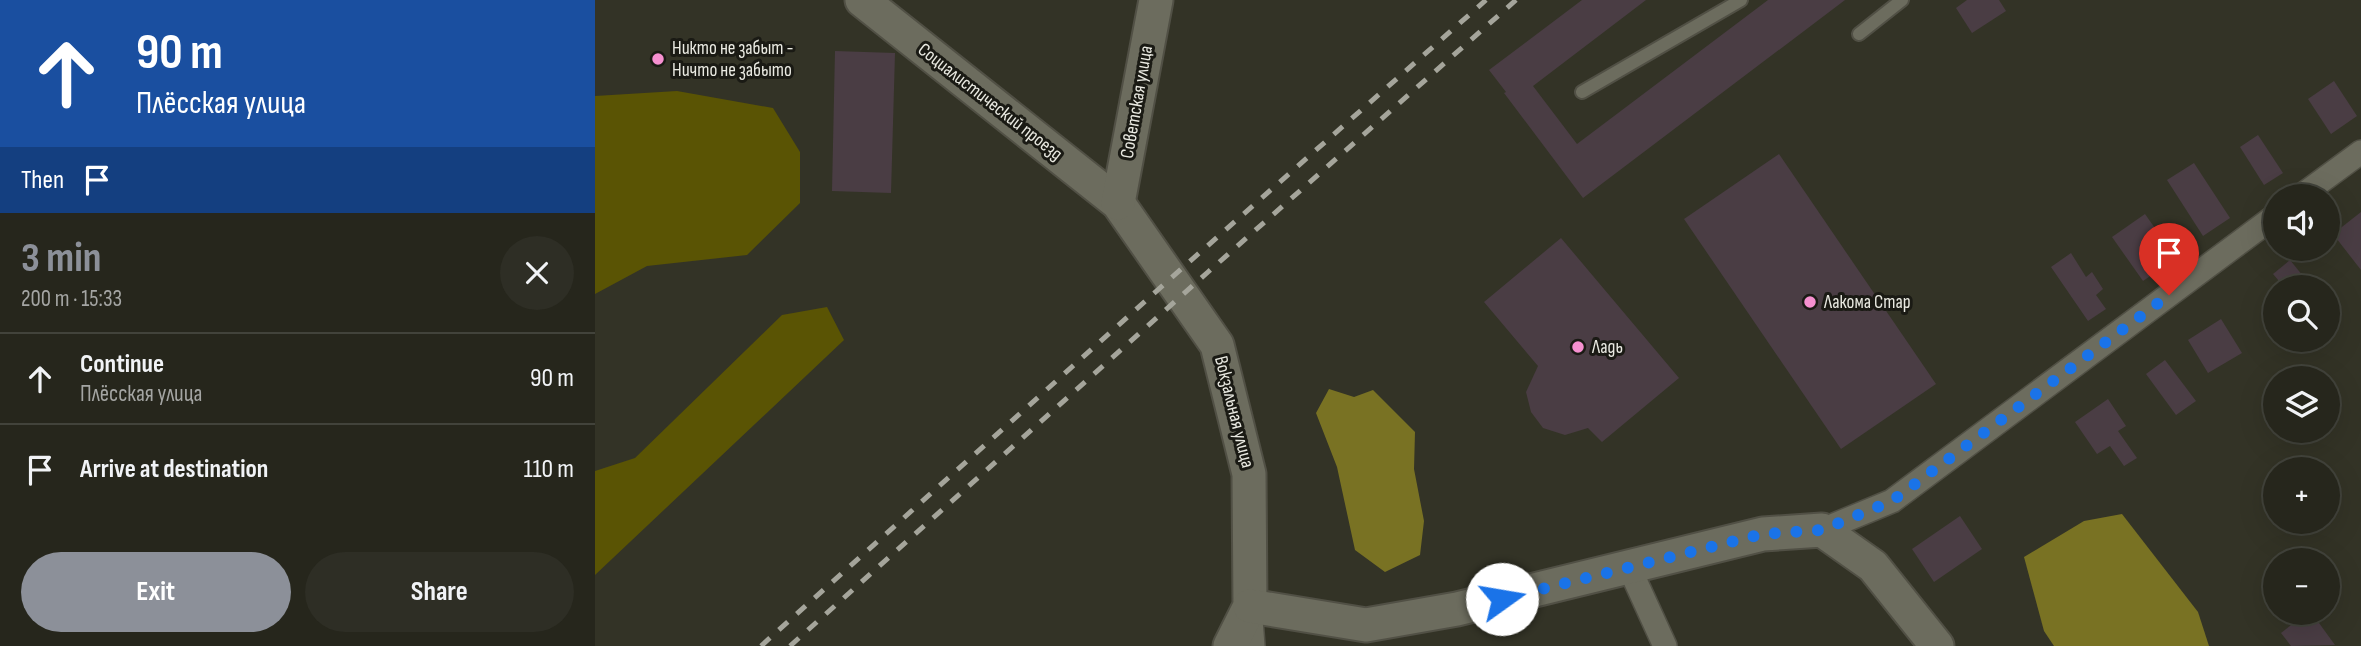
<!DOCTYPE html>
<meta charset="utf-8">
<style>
:root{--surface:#26261c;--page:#2e2e25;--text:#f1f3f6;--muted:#a4a5a3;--line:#42433b;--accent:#8c9099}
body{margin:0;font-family:"Sofia Sans Condensed",sans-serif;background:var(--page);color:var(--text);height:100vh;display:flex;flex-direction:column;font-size:26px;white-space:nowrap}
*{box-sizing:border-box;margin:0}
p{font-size:23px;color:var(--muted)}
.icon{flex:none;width:38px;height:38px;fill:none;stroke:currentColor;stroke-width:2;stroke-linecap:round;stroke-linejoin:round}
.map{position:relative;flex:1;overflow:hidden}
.panel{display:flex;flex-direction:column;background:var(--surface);width:595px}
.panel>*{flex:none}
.hud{background:#1a4fa0;color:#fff;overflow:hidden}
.tools{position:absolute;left:1668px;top:184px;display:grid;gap:14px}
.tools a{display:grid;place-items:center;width:77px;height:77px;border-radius:50%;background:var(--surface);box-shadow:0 7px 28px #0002,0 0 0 2px var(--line);font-size:35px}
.pin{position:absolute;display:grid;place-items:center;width:60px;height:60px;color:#fff;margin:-72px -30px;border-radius:50% 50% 50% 0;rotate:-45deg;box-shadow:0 0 7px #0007}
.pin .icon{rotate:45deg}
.me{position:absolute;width:77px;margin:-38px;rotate:77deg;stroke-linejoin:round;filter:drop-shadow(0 0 5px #0008)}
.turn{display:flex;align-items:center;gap:24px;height:147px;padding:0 21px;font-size:32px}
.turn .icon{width:91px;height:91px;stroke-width:2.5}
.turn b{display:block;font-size:49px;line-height:60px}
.then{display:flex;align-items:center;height:66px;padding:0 21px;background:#0003;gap:14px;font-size:26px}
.round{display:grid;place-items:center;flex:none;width:74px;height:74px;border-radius:37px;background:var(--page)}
.headline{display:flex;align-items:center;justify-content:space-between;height:119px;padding:0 21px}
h1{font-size:42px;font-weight:700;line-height:52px;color:var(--accent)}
.action{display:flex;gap:14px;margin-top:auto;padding:14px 21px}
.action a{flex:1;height:80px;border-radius:42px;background:var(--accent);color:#fff;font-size:28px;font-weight:700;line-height:80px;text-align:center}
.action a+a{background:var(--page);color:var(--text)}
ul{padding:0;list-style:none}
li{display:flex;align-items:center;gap:21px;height:91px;padding:0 21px;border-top:2px solid var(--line)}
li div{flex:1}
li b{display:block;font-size:26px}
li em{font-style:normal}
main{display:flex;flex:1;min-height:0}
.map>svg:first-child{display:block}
.green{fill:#5a5404}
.water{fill:#797223}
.building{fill:#4a3d44}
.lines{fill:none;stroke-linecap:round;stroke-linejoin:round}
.service-casing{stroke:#515045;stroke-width:16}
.minor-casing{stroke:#515045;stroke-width:26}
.secondary-casing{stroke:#515045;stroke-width:37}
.service{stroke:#6c6c5e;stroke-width:12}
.minor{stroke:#6c6c5e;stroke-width:23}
.secondary{stroke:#6c6c5e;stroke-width:33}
.rail{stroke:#a5a59b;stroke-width:5;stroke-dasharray:12 12;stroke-linecap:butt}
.route{stroke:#1a73e8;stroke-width:12;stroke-dasharray:0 21.6}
.poi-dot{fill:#f690d0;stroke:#1a1a14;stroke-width:2.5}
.labels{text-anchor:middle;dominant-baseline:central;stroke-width:6;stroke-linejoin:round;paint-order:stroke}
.poi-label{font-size:19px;fill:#eaeae2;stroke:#1a1a14;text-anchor:start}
.street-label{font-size:19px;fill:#eaeae2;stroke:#1a1a14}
</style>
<main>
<section class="panel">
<div class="hud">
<div class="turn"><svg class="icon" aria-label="ahead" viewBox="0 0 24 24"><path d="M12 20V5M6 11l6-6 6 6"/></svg><div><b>90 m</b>Плёсская улица</div></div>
<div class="then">Then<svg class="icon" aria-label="arrive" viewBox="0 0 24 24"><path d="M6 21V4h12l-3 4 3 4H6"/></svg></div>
</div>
<div class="headline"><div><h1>3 min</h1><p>200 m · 15:33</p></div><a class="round"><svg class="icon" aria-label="close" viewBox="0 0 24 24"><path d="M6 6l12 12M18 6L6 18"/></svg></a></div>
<ul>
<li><svg class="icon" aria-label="ahead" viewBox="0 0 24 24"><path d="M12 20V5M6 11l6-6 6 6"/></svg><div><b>Continue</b><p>Плёсская улица</p></div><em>90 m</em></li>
<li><svg class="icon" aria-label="arrive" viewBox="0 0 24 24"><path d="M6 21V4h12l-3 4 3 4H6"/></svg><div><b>Arrive at destination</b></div><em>110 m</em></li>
</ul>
<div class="action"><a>Exit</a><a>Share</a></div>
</section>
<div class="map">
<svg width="1766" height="646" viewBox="0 0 1766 646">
<rect width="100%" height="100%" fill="#333326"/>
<g class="green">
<polygon points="82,91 178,108 205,152 205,203 152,255 52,266 0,294 0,96"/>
<polygon points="232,307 249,340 0,575 0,471 40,458 187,315"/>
</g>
<g class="water">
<polygon points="734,389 759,397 778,390 820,432 819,469 829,521 825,555 790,572 760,550 742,467 721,413"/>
<polygon points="1527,514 1603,612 1614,646 1459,646 1449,631 1429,557 1489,521"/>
</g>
<g class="building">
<polygon points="987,0 1051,0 938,86 982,144 1173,0 1250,0 988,198 909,93 911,92 894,70"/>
<polygon points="1372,0 1404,0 1411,11 1377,33 1361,8"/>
<polygon points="240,51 300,53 296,193 237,191"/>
<polygon points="1739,81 1762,116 1736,134 1713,99"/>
<polygon points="1663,135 1688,173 1669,185 1645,147"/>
<polygon points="1184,154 1341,384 1246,449 1089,219"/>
<polygon points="1599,163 1635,218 1608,236 1572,180"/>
<polygon points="1766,212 1766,270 1738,234"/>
<polygon points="1550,214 1581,258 1548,281 1517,237"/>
<polygon points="966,238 1084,378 1007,442 993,428 970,435 948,428 936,412 931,392 943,366 889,302"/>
<polygon points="1476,253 1491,277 1497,272 1508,289 1501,295 1511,309 1493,321 1456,267"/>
<polygon points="1695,260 1717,287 1689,287 1678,274"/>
<polygon points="1626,319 1647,353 1613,373 1593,340"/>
<polygon points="1570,360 1601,401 1581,415 1551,374"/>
<polygon points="1513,399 1531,426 1523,431 1542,458 1529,466 1515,446 1502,454 1480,422"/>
<polygon points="1365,516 1387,549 1339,582 1317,549"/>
<polygon points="1713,612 1716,612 1740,645 1696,646 1686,633"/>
</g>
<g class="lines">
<g class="service-casing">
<g id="service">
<polyline points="1264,34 1307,0"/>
<polyline points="987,92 1146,0"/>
</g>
</g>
<g class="minor-casing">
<g id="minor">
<polyline points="1706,196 1766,152"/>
<polyline points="1227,530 1297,501 1680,216"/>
<polyline points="1034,567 1070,646"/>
<polyline points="655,607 658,646"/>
</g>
</g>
<g class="secondary-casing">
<g id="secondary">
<polyline points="267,0 523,203 622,345 654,474 655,606 635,646"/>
<polyline points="523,203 561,0"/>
<polyline points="655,606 771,625 862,609 1168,534 1227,530 1278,566 1342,646"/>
</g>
</g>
<use href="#service" class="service"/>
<use href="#minor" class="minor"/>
<use href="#secondary" class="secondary"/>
<g class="rail">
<polyline points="166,646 576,278 891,0"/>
<polyline points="195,646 613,272 921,0"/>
</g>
</g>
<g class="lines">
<polyline class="route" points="907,599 1168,534 1227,530 1297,501 1574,295"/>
</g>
<g class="poi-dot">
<circle cx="63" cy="59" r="7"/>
<circle cx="1215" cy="302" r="7"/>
<circle cx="983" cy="347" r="7"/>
</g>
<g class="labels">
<g class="poi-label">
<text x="77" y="48">Никто не забыт -<tspan x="77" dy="22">Ничто не забыто</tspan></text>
<text x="1229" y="302">Лакома Стар</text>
<text x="997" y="347">Ладь</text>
</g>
<g class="street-label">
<text transform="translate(395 102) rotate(38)">Социалистический проезд</text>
<text transform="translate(542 102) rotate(-80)">Советская улица</text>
<text transform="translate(639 412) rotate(76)">Вокзальная улица</text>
</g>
</g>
</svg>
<div class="tools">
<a><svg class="icon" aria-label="sound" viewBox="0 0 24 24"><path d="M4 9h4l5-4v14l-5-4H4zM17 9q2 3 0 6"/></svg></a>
<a><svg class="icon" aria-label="search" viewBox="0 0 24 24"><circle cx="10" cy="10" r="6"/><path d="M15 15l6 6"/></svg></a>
<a><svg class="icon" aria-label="layers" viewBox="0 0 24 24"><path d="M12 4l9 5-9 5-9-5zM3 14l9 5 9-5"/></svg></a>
<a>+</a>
<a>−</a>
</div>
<div class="pin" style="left:1574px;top:295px;background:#d93025"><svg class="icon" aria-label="arrive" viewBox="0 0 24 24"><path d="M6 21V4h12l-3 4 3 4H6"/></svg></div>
<svg class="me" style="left:907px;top:599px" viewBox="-20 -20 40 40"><circle r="19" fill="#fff"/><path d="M0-13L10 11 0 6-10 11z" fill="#1a73e8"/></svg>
</div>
</main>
